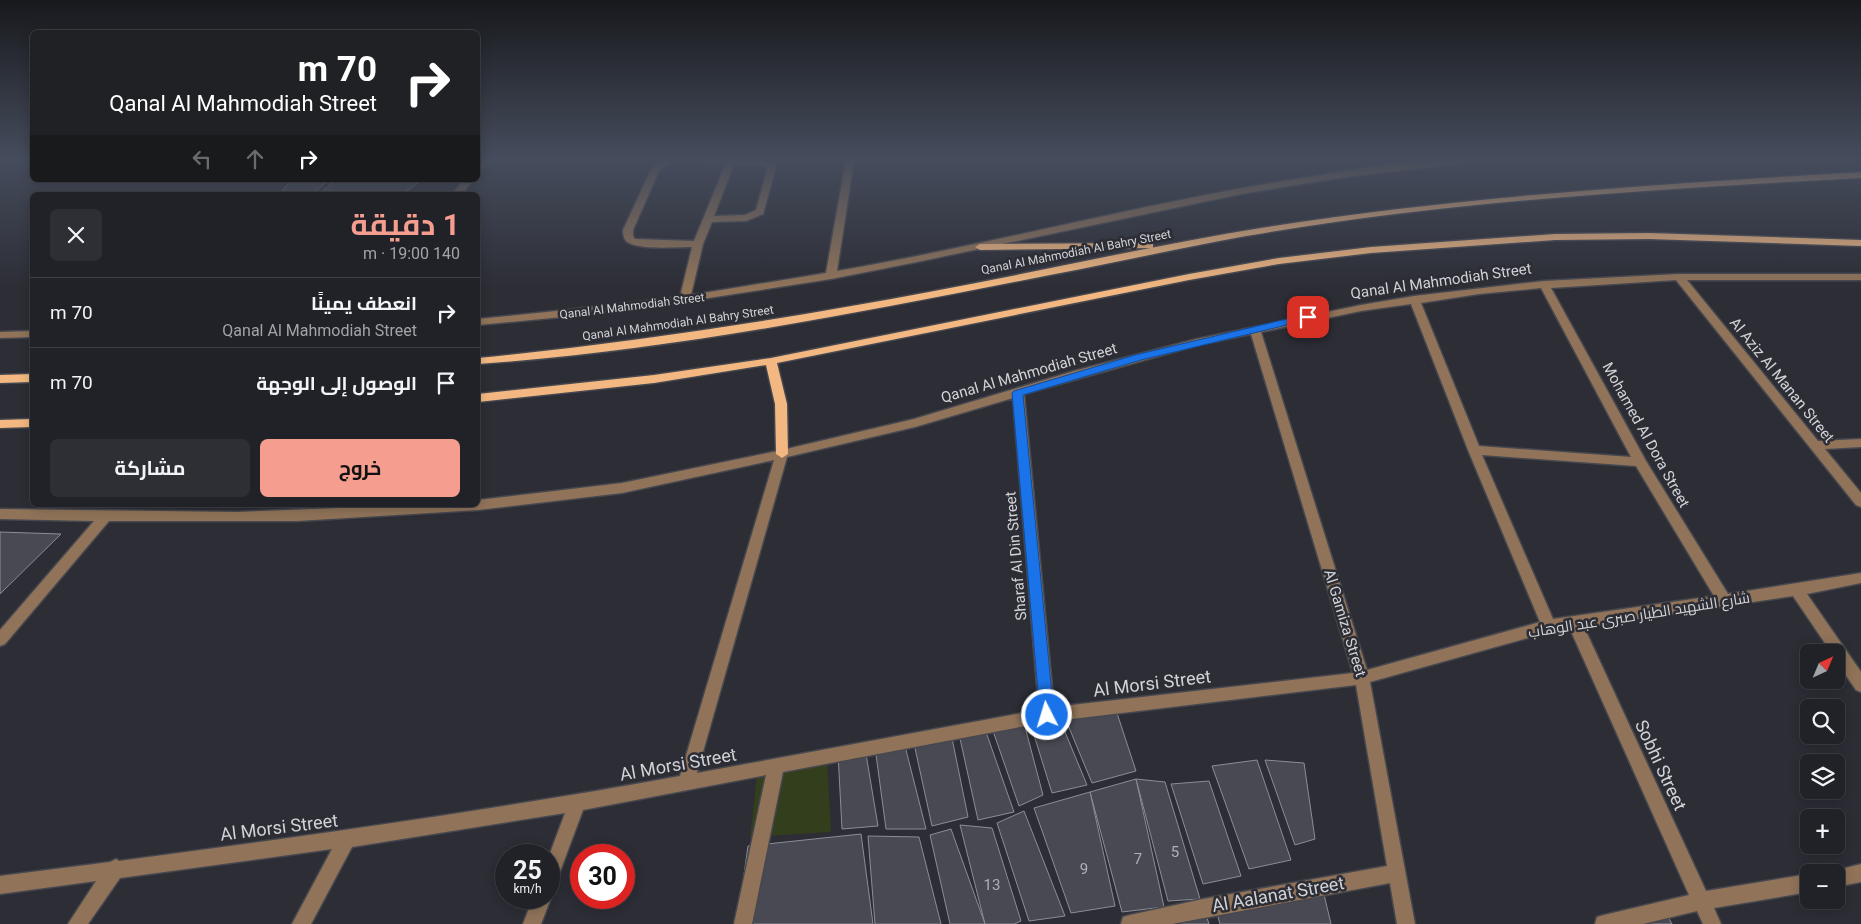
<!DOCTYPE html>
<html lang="ar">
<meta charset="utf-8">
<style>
:root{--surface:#212228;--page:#2d2f34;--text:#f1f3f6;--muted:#a2a4a8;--line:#3e3f45;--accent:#f59d8f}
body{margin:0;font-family:Roboto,Cairo,sans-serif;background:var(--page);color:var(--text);direction:rtl;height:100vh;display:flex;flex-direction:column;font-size:19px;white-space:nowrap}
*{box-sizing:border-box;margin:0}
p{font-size:16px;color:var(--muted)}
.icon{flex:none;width:28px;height:28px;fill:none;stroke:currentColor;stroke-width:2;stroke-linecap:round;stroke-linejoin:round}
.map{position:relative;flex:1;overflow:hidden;direction:ltr}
.details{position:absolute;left:30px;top:192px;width:450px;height:315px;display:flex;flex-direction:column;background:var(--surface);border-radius:8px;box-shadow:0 2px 12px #0003,0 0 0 1px var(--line);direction:rtl}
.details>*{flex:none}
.hud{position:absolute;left:30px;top:30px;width:450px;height:152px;border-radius:8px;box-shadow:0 2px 12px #0003,0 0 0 1px var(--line);direction:rtl;background:#202124;color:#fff;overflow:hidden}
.needle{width:32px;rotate:44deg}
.controls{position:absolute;left:1800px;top:644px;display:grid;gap:10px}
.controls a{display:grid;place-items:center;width:45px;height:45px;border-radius:8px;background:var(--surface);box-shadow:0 2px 12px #0003,0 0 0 1px var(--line);font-size:25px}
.speed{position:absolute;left:495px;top:844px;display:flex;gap:10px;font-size:25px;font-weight:700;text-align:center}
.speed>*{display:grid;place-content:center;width:65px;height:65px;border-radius:50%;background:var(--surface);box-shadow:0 2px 12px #0003,0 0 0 1px var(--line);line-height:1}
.speed small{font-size:12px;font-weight:400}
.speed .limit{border:8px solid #d22;background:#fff;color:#111}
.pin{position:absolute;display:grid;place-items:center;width:42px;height:42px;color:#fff;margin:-21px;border-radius:10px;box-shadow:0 2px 8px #0006}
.me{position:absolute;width:55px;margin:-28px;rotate:355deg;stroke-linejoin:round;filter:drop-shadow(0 0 4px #0008)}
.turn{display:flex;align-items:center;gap:18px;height:105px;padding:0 20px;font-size:22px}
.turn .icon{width:65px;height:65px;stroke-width:2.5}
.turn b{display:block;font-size:35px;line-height:42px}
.lanes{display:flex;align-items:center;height:48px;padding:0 20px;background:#0003;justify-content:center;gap:25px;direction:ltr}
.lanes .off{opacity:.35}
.round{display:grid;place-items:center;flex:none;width:52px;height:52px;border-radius:8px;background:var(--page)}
.head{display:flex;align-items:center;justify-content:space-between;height:85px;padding:0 20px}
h1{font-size:30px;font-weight:700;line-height:38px;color:var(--accent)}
.primary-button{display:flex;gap:10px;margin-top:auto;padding:10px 20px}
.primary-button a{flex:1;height:58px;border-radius:8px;background:var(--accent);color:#111;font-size:20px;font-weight:700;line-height:58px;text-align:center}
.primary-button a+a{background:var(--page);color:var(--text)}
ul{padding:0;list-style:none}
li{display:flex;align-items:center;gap:15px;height:70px;padding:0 20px;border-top:1px solid var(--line)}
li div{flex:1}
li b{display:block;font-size:19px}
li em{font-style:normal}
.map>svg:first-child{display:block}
.green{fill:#333e1d}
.building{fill:#484952;stroke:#8c8d97}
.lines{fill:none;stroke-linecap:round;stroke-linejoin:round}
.minor-casing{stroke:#47484f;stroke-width:3}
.major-casing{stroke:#47484f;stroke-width:3}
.minor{fill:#907359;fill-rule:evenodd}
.major{fill:#f3b881;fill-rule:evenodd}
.route{fill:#1a73e8;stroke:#114b97}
.labels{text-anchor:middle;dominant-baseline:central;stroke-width:5;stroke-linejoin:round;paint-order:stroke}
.far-street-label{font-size:12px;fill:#d2d3d8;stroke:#2c2d35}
.street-label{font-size:15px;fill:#d2d3d8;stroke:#2c2d35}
.near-number-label{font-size:15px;fill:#b0b0b6}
.near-street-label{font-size:18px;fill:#d2d3d8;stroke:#2c2d35}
</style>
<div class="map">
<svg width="1861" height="924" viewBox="0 0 1861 924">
<rect width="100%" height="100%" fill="#2c2d35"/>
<polygon class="green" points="827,756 831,832 750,837 758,767"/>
<g class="building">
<polygon points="292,180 328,180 312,195 278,195"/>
<polygon points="336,180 396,180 418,183 401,195 367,192 364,195 318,195"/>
<polygon points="0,532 61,534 0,594"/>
<polygon points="1114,704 1136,771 1092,783 1063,713"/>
<polygon points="1058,715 1087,785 1052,793 1029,719"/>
<polygon points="1024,723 1043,795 1019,806 992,728"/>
<polygon points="986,732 1014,812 978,820 959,734"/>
<polygon points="952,738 968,817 932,826 913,739"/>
<polygon points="905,746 926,829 886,829 875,747"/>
<polygon points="865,748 878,826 842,829 838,753"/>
<polygon points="1257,760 1291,860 1249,869 1212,766"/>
<polygon points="1265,760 1304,763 1315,839 1295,845"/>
<polygon points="1136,779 1164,907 1122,912 1090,792"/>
<polygon points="1136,779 1165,782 1200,899 1168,901"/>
<polygon points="1209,781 1241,876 1203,884 1171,784"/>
<polygon points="1090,792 1115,906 1071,913 1034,808"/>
<polygon points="1024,811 1065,916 1029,921 997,823"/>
<polygon points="960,825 992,828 1021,921 1014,924 985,924"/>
<polygon points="951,829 985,924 950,924 930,835"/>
<polygon points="861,834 873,924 737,924 748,846"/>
<polygon points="868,836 919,837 941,924 875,924"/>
<polygon points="1323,890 1331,924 1220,924 1216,910"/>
<polygon points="1205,912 1209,924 1153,924"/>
<polygon points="1667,915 1672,924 1635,924"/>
</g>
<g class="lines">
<g class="minor-casing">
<g id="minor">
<polygon points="481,160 490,160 481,171 478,172 478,164"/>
<path d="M666 160H678L663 167 659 171 633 230V236L635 239 694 241 726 163H699L695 160H763L773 163 776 167 763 214 746 221 712 222 703 244 691 295 826 273 846 160H854L837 271C988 245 1137 205 1289 180 1348 171 1410 158 1469 160L1465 163 1353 176 1241 194 917 262 831 279 689 301 684 304 680 303 604 313 478 325V319L604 306 680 297 692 247C677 247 642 250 629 243 624 241 623 235 623 230L651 170 657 163ZM734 164 760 165 768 167 756 210 745 215 714 216Z"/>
<polygon points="464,180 473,180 461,195 451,195"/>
<path d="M1679 274H1861V280H1687L1818 441 1861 439V447L1825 449 1861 493V507L1856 505 1676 280 1551 288 1646 461 1728 594 1861 573V583L1807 594 1861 672V692L1856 690 1836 661V652H1831L1793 596 1584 627 1706 891 1809 874V892L1714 908 1721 924H1703L1697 911 1643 924H1595L1597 917 1604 915 1689 895 1570 629 1549 632 1370 682 1415 924H1397L1390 883 1172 924H1121L1123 917 1130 915 1203 899 1387 866 1356 685 1047 722 783 772 752 924H734L766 775 583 810 555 885 549 888V856L565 813 352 847 311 924H292L332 849 120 878 88 924H68L96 881 0 894V876L110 862 116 859 119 861C307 836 494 810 680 776L774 460 622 493 478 510 297 521H109L5 644 0 646V630L94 521 0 519V509L237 512 417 505H478V500L622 483 782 450 914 419 1074 371 1197 339 1361 305 1414 296 1544 281ZM1541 288 1631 457 1479 446 1421 303 1479 294ZM1411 304 1468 450 1540 622 1367 670 1261 332 1361 311ZM1251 334 1353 673 1054 707 1024 394 1198 345ZM1013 398 1039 710 697 773 787 457 915 427ZM1482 455 1636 466 1714 596 1553 619Z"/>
<polygon points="32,331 32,337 0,338 0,332"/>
<polygon points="1861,864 1861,882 1836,887 1836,872 1830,872"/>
<polygon points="549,892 551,898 541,924 523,924 533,898 549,898"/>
</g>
</g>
<g class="major-casing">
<g id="major">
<path d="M1861 172V178C1655 189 1449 201 1246 236 1191 246 1136 258 1081 269 881 308 680 350 478 364V358C630 343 780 320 929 292 1042 271 1154 245 1267 227 1464 196 1662 184 1861 172Z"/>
<polygon points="1649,233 1861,240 1861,246 1649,239 1555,240 1371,253 1279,264 1189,280 777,363 787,404 788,454 782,458 776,454 775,404 766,365 654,383 478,402 478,394 654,375 771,358 1189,274 1279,258 1371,247 1555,234"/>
<polygon points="1150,243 1153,244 1153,248 980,250 975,247 980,244"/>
<polygon points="32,374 32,382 0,383 0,375"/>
<polygon points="32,419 32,427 0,428 0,420"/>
</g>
</g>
<use href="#minor" class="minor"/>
<use href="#major" class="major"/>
</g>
<linearGradient id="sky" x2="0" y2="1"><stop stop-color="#18191d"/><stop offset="0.55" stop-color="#454c5c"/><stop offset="1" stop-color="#454c5c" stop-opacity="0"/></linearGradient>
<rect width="1861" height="289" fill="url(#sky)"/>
<polygon class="route" points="1308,314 1313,317 1312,319 1141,360 1023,395 1054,715 1052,720 1047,722 1042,720 1040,715 1012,393 1014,391 1135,355"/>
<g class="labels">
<g class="far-street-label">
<text transform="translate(1076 252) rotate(-11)">Qanal Al Mahmodiah Al Bahry Street</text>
<text transform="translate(632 306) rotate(-7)">Qanal Al Mahmodiah Street</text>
<text transform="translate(678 323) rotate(-8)">Qanal Al Mahmodiah Al Bahry Street</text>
</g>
<g class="street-label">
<text transform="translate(1441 281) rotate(-8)">Qanal Al Mahmodiah Street</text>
<text transform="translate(1029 373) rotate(-16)">Qanal Al Mahmodiah Street</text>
<text transform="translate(1782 380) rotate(51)">Al Aziz Al Manan Street</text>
<text transform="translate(1646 435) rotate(61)">Mohamed Al Dora Street</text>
<text transform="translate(1016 556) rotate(-95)">Sharaf Al Din Street</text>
<text transform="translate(1639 615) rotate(-9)">شارع الشهيد الطيار صبرى عبد الوهاب</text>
<text transform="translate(1345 623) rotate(73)">Al Gamiza Street</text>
</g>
<g class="near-number-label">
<text x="1175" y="852">5</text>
<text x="1138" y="859">7</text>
<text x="1084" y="869">9</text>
<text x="992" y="885">13</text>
</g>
<g class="near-street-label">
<text transform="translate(1152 683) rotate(-7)">Al Morsi Street</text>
<text transform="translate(678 764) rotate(-10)">Al Morsi Street</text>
<text transform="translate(1661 765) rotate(65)">Sobhi Street</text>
<text transform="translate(279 827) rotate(-7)">Al Morsi Street</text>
<text transform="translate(1278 894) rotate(-10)">Al Aalanat Street</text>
</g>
</g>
</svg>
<div class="controls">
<a><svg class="needle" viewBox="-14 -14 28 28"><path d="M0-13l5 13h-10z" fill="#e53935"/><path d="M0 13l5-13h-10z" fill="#a2a4a8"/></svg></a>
<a><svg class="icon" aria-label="search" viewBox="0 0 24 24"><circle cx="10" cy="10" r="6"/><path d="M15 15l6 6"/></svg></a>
<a><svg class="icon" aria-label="layers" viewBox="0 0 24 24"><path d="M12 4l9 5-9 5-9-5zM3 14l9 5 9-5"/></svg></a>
<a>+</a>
<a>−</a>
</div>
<div class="speed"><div>25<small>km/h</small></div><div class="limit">30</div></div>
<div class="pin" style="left:1308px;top:317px;background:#d93025"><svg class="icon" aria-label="arrive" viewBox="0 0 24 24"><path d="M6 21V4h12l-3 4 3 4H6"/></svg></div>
<svg class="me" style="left:1047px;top:715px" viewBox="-20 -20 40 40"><circle r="17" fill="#1a73e8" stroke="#fff" stroke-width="3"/><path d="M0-11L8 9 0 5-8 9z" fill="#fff"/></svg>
<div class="hud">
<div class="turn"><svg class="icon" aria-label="right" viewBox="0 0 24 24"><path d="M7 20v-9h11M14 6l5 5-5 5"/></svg><div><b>70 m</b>Qanal Al Mahmodiah Street</div></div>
<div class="lanes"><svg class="icon off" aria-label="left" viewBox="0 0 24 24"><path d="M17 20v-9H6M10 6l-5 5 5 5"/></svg><svg class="icon off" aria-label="ahead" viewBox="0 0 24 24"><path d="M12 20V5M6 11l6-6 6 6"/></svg><svg class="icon" aria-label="right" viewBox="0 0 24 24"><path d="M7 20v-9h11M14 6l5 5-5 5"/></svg></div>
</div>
<section class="details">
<div class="head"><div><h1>1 دقيقة</h1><p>140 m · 19:00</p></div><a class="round"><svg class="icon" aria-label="close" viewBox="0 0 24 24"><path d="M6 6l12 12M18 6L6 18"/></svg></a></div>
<ul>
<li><svg class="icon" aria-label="right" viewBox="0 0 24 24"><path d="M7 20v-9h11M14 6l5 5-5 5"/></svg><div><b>انعطف يمينًا</b><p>Qanal Al Mahmodiah Street</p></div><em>70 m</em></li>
<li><svg class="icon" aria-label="arrive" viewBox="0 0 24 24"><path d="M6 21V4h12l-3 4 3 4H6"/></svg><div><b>الوصول إلى الوجهة</b></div><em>70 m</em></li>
</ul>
<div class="primary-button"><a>خروج</a><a>مشاركة</a></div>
</section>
</div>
